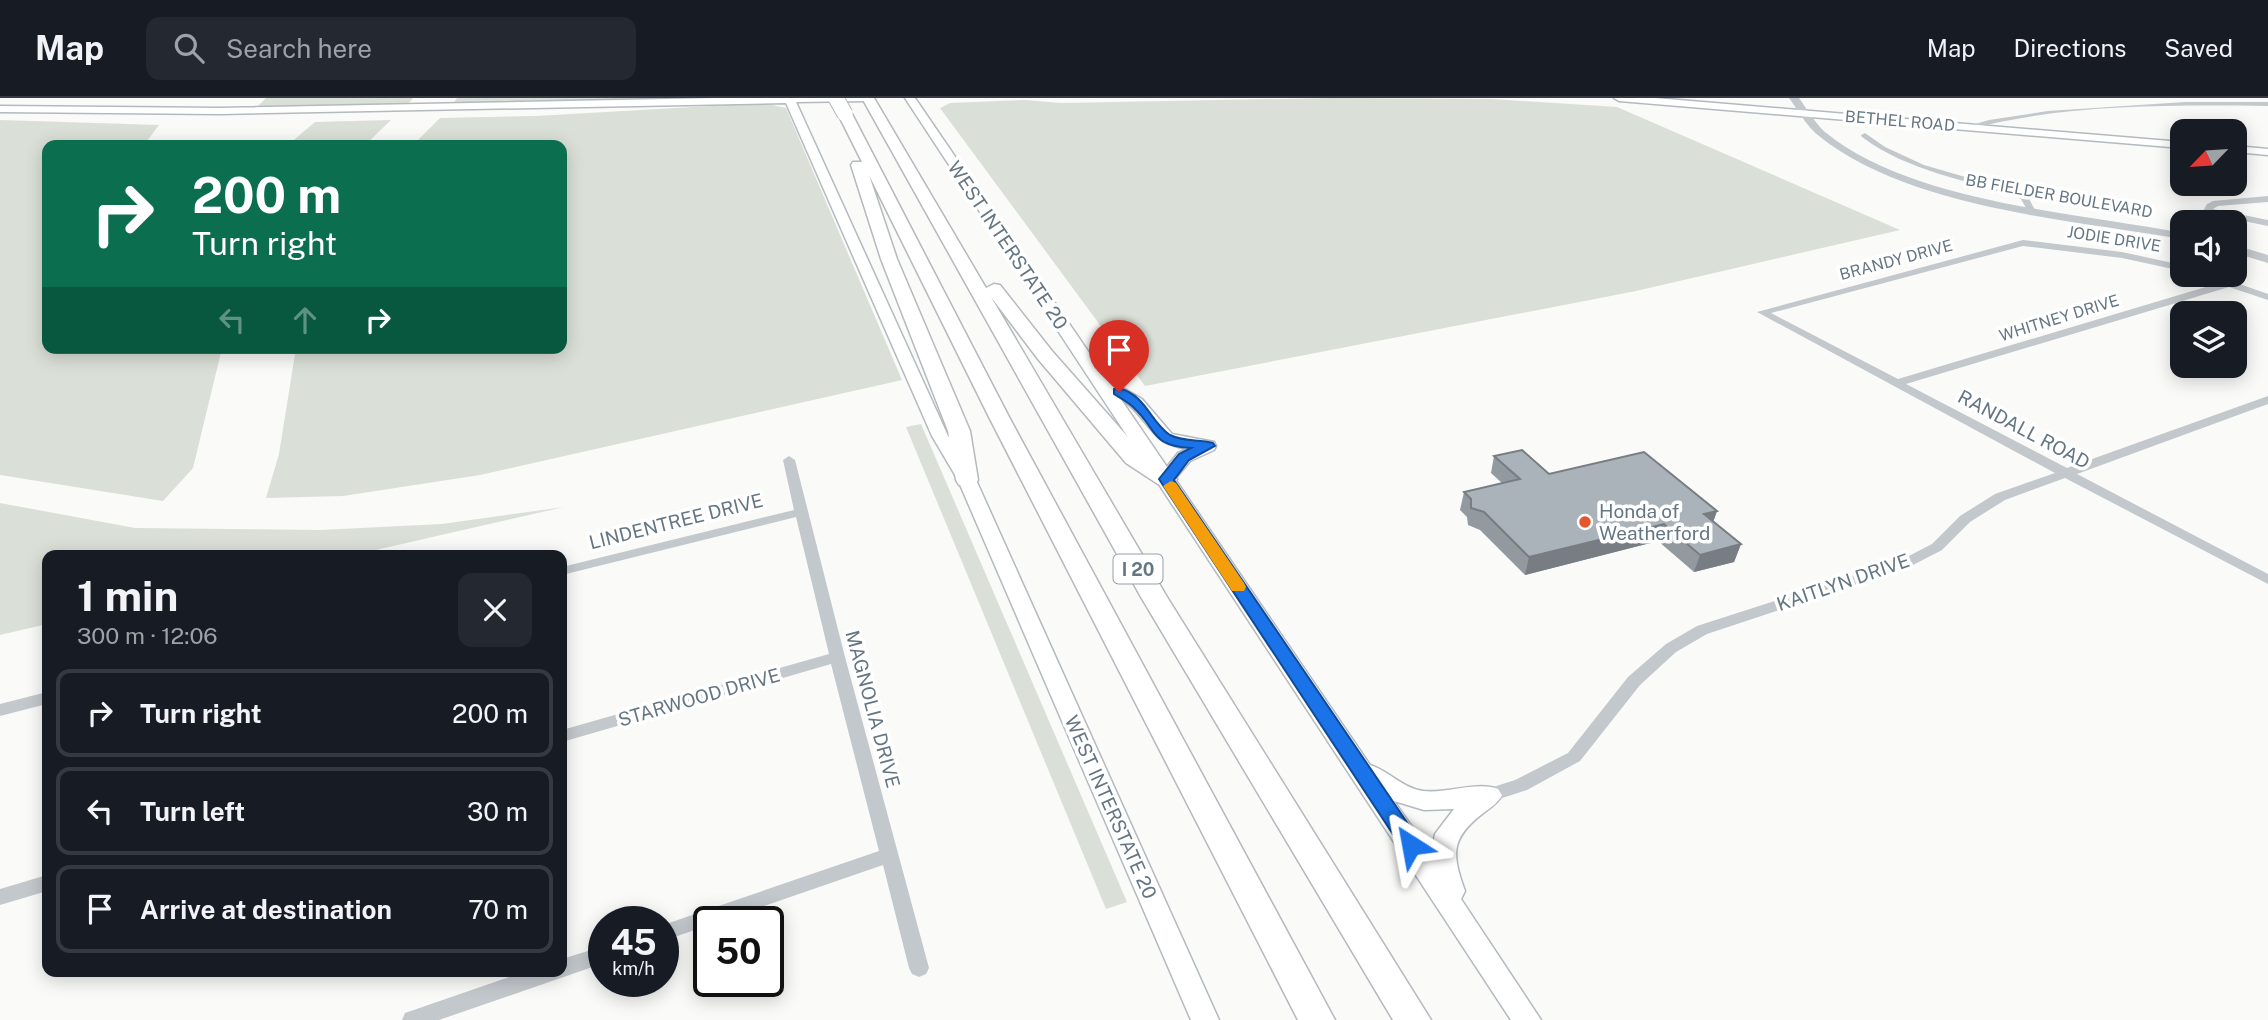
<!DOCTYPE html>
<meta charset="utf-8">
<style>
:root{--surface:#171b24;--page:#242831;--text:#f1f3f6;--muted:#9ea1a6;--line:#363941}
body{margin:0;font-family:"Public Sans",sans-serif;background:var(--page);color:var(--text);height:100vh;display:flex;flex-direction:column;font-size:26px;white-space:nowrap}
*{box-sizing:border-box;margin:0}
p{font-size:23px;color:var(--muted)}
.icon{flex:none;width:38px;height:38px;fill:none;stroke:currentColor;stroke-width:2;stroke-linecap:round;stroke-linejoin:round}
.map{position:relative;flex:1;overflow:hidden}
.drawer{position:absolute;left:42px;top:452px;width:525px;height:427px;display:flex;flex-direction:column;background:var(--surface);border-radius:14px;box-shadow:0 4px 18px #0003}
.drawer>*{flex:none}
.hud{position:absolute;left:42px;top:42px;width:525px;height:214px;border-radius:14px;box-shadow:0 4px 18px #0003;background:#0b6e4f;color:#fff;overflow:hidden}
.needle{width:46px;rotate:245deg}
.fabs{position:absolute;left:2170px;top:21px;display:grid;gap:14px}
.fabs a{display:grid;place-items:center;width:77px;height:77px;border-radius:14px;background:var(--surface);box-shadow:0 4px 18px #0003;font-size:35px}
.speed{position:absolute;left:588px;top:808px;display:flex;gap:14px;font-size:35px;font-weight:700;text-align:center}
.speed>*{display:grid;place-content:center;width:91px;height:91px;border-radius:50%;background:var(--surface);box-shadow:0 4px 18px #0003;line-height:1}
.speed small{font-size:18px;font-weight:400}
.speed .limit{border:4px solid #111;border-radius:10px;background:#fff;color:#111}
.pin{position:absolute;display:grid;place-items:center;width:60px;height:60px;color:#fff;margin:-72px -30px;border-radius:50% 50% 50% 0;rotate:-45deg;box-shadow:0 0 7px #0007}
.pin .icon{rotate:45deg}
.me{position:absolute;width:77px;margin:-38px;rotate:326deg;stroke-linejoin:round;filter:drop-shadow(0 0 5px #0008)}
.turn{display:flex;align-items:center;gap:24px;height:147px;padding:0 35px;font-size:32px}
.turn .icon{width:91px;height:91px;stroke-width:2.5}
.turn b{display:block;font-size:49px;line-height:60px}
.lanes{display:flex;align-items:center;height:66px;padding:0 35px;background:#0003;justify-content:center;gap:35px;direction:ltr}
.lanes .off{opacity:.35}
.round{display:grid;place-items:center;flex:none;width:74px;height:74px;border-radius:14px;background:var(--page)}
.overview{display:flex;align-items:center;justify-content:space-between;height:119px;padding:0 35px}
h1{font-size:42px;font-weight:700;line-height:52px}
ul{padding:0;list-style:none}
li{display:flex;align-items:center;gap:21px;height:88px;margin:0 14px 10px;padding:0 21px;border:4px solid var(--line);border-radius:14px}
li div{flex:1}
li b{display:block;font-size:26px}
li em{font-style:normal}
header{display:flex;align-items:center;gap:42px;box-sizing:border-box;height:98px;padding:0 35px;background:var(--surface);border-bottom:2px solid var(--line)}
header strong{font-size:33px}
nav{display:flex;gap:38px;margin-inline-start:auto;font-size:24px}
.search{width:490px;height:63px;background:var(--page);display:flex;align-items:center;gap:18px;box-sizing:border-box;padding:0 24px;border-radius:14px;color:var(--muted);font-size:26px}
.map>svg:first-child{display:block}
.green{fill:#dadfd7}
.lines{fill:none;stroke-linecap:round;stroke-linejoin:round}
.secondary-casing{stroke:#b3babf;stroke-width:3}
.motorway-casing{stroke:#b4b9bd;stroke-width:3}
.minor{fill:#c3c8cc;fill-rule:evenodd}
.tertiary{fill:#c3c8cc;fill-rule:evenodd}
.secondary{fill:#fff;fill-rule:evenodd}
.motorway{fill:#fff;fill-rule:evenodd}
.motorway-bridge-casing{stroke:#b4b9bd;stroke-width:17;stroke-linecap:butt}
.motorway-bridge{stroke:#fff;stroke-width:15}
.wall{fill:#929a9f}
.shaded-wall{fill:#777d82}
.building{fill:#aab3b9;stroke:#777d82;stroke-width:2}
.route{fill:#1a73e8;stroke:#114b97;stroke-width:2}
.slow{fill:#f59e0b}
.poi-dot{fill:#e4572e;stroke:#fff;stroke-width:2.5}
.labels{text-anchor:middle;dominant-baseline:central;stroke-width:7;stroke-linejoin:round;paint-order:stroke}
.far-street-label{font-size:16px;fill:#657683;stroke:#fff}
.shield{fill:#fff;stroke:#939fa8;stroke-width:2}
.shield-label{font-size:18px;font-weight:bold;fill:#657683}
.street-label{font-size:19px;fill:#657683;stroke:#fff}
.poi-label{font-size:19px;fill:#657683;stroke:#fff;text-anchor:start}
</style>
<header>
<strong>Map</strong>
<div class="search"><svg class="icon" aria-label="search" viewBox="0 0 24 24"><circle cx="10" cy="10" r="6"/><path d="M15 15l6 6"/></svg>Search here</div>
<nav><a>Map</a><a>Directions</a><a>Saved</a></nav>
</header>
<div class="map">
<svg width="2268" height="922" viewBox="0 0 2268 922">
<rect width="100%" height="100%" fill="#fafaf8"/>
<g class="green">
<polygon points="266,0 413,0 409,5 256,10"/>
<polygon points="457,0 750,0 453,6"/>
<polygon points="1332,0 1491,1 1617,9 1900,132 1636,193 1145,288 940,10 950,5 1025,2 1061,5"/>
<polygon points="763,5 786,10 902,282 480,377 343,398 266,400 279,356 296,250 562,250 562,47 413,47 440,20 536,18"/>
<polygon points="0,22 159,27 144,47 47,47 47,250 222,250 193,370 163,403 0,377"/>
<polygon points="391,22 365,47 288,47 315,24"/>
<polygon points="921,326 1127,804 1106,811 906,329"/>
<polygon points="0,405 135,430 320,432 442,426 564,409 354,457 47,457 47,526 0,537"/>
</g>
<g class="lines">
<g class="secondary-casing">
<g id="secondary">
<polygon points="715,0 871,0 866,3 796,4 948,338 976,382 1219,922 1191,922 958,382 932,338 786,5 220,16 0,14 0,8 220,10"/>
<path d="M905 0H915L1107 281 1142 301 1172 336 1214 344 1216 348 1214 352 1190 363 1175 381 1370 667C1389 673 1402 690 1423 693 1447 696 1476 683 1498 691L1502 697C1497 706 1490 710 1482 716 1450 741 1452 757 1465 793L1461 801 1541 922H1511ZM1120 300C1150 319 1147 345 1188 351L1178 355 1167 369ZM1394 703 1424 712 1454 711 1435 736 1431 756Z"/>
<polygon points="1614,0 1655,0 2182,44 2182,50 1619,3"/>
<polygon points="2235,48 2268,51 2268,57 2235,54"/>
</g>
</g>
<g class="motorway-casing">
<g id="motorway">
<polygon points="862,0 874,0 986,190 994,186 1000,187 1052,253 1142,355 1177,381 1174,386 1158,386 1126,365 1038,261 991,199 1167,499 1431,922 1393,922 1141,499"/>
<polygon points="845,12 852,16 1009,319 1335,922 1298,922 989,319 869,77 897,161 970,333 978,382 975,387 959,387 956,382 948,333 881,161 851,67 853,64 862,64 838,16"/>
</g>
</g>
<g class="minor">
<path d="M2185 4H2268V8C2169 7 2065 6 1969 31L1965 29 1989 22 2048 13Z"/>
<path d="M1865 35 1885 49 1924 67 2027 97 2035 112 2028 114 2021 101C1966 81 1909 74 1862 39L1861 37Z"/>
<polygon points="2268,98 2268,104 2218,108 2213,111 2268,122 2268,128 2210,116 2206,124 2197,124 2207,106 2213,103"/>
<polygon points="2023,142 2122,154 2182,167 2182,173 2122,160 2023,148 1771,215 1898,281 2219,185 2200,177 2214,177 2268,196 2268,202 2229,189 1906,286 2067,370 2268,298 2268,306 2077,376 2268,476 2268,486 2065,380 2005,402 1970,424 1942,452 1911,468 1707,536 1676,554 1640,587 1580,663 1527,692 1490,704 1484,702 1481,697 1484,692 1515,682 1568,655 1628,579 1666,546 1697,528 1901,462 1932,446 1960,418 1995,396 2055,375 1757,214"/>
<polygon points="789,358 795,362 845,559 929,870 926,876 919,879 912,876 909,870 883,767 718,824 709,824 709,827 663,843 663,827 879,753 831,566 562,644 562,632 829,556 796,419 562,477 562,469 794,412 783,362"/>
<polygon points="47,594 47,606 0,618 0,606"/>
<polygon points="47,777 47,793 0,807 0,791"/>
<polygon points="604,848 604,865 439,922 402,922 405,915 527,873 562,873 562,861"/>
</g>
<g class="tertiary">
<path d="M1789 0H1799C1807 11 1815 25 1825 34 1912 105 2074 114 2182 135V141C2071 122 1908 110 1819 38 1807 29 1798 12 1789 0Z"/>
<polygon points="2235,147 2268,157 2268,165 2235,155"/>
</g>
<use href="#secondary" class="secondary"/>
<use href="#motorway" class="motorway"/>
<g class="motorway-bridge-casing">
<polyline id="motorway-bridge" points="836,0 845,16"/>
</g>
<use href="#motorway-bridge" class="motorway-bridge"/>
</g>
<polygon class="wall" points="1494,358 1549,376 1717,413 1713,424 1741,446 1734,464 1694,474 1658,443 1525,477 1480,432 1468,427 1467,419 1460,412 1464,394 1502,385 1491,375"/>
<g class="shaded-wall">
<polygon points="1717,413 1711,430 1704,416"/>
<polygon points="1664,426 1658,443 1525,477 1529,459"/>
<polygon points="1741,446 1734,464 1694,474 1700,457"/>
</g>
<polygon class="building" points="1522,352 1549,376 1644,354 1717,413 1704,416 1741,446 1700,457 1664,426 1529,459 1484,414 1471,410 1471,401 1464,394 1520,381 1494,358"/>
<path class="route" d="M1119 290C1147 298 1150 324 1170 337 1183 344 1199 341 1213 345L1215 348 1189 362 1174 382 1419 742 1422 747 1419 753 1411 756 1404 753 1159 381 1179 356 1191 350C1149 347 1159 333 1133 309 1128 304 1120 300 1114 296V291Z"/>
<polygon class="slow" points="1171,383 1176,385 1244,485 1246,489 1244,493 1232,493 1163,388"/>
<circle class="poi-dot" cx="1585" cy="424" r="7"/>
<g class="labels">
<g class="far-street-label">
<text transform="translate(1900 23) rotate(5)">BETHEL ROAD</text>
<text transform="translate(2059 98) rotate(10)">BB FIELDER BOULEVARD</text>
<text transform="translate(2114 141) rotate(9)">JODIE DRIVE</text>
<text transform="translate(1896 162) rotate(-15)">BRANDY DRIVE</text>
<text transform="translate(2059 220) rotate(-17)">WHITNEY DRIVE</text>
</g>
<rect class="shield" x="1113.5" y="456.5" width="49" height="29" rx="5"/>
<g class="shield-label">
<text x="1138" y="471">I 20</text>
</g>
<g class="street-label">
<text transform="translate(1008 147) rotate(56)">WEST INTERSTATE 20</text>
<text transform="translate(2024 331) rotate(28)">RANDALL ROAD</text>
<text transform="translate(676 423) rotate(-14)">LINDENTREE DRIVE</text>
<text transform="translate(1843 484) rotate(-19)">KAITLYN DRIVE</text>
<text transform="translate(699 599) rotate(-16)">STARWOOD DRIVE</text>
<text transform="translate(873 611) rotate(75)">MAGNOLIA DRIVE</text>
<text transform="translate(1111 709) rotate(66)">WEST INTERSTATE 20</text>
</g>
<g class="poi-label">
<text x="1599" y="413">Honda of<tspan x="1599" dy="22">Weatherford</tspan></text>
</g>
</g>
</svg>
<div class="fabs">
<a><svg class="needle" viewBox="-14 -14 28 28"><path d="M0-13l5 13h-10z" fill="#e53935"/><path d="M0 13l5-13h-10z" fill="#9ea1a6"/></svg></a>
<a><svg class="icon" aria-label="sound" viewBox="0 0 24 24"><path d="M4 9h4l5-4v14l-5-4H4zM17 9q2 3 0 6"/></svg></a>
<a><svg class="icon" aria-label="layers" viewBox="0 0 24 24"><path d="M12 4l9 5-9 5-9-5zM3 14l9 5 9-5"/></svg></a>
</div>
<div class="speed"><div>45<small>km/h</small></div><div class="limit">50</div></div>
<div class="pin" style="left:1119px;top:294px;background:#d93025"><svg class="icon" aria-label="arrive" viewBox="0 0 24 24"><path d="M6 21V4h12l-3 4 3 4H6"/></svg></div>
<svg class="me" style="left:1411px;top:747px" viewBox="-20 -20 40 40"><path d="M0-17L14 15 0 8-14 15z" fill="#1a73e8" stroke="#fff" stroke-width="4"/></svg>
<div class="hud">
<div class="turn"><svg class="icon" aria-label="right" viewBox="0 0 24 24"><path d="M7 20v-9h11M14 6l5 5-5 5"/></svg><div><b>200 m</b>Turn right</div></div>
<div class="lanes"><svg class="icon off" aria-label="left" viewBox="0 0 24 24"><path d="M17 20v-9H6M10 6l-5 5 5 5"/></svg><svg class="icon off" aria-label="ahead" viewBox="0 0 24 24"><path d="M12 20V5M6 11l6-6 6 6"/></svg><svg class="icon" aria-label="right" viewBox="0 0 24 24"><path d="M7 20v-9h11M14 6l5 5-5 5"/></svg></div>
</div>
<section class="drawer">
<div class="overview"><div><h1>1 min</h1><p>300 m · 12:06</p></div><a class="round"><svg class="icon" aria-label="close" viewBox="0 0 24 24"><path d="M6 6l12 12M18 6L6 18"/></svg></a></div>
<ul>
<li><svg class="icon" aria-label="right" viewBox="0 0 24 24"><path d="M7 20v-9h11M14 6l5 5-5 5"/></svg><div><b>Turn right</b></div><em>200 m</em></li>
<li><svg class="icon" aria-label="left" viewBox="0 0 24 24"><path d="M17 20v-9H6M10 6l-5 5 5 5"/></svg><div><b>Turn left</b></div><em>30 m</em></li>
<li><svg class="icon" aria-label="arrive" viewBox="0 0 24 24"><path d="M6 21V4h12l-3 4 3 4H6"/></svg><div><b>Arrive at destination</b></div><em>70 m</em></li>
</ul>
</section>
</div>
